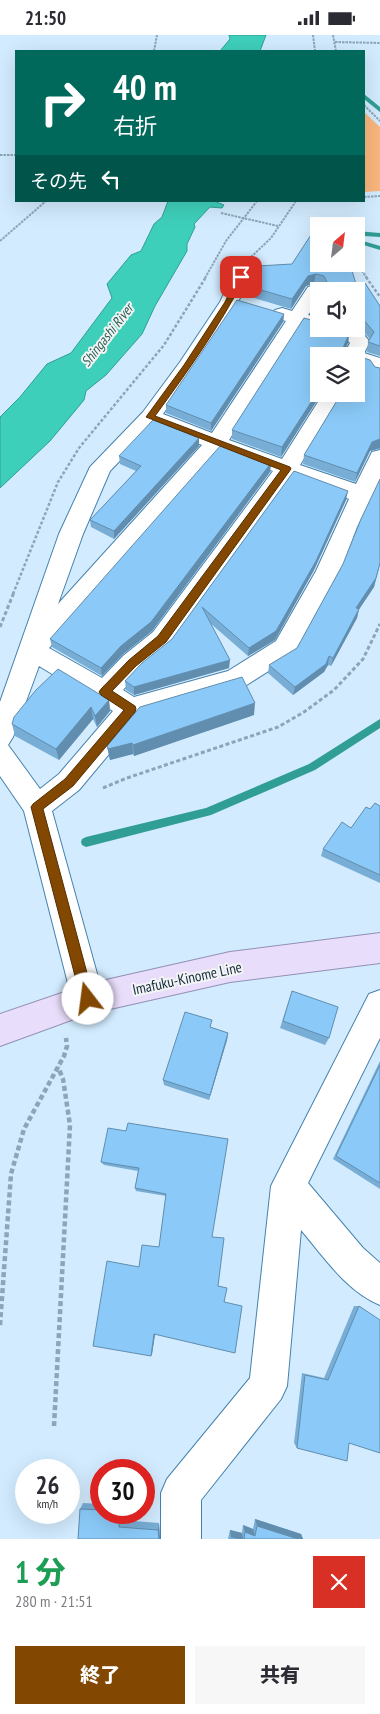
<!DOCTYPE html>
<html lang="ja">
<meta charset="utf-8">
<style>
:root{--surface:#fff;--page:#f7f7f7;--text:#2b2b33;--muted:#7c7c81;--accent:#824700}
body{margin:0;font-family:"PT Sans Narrow","Noto Sans JP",sans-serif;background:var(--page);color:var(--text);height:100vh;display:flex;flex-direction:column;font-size:19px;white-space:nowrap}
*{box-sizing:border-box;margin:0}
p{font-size:16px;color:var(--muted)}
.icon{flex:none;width:28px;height:28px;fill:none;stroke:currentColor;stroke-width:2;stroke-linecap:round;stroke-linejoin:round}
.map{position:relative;height:1504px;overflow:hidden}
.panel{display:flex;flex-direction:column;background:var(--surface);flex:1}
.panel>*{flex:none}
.banner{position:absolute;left:15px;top:15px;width:350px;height:152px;border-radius:0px;box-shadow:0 5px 20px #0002;background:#00695c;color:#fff;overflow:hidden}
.needle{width:32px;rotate:28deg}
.fabs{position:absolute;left:310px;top:182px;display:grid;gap:10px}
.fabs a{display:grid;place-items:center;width:55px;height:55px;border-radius:0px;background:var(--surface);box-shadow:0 5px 20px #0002;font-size:25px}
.speed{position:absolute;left:15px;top:1424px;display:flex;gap:10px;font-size:25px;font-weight:700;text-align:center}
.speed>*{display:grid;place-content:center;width:65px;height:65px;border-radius:50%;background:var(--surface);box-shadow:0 5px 20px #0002;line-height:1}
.speed small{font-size:12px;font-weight:400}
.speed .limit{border:8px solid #d22;background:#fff;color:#111}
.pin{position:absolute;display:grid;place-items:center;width:42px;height:42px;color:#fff;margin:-21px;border-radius:10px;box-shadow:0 2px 8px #0006}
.me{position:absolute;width:55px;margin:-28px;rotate:345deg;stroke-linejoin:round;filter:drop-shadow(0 0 4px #0008)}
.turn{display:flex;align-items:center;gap:18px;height:105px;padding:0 15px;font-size:22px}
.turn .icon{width:65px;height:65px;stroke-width:2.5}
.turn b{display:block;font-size:35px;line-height:42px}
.then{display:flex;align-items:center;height:48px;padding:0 15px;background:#0003;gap:10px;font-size:19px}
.round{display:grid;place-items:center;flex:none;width:52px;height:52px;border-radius:0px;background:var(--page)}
.headline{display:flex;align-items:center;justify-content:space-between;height:85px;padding:0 15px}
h1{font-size:30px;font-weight:800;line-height:38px;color:#1e9e55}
.action{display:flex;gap:10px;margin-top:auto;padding:10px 15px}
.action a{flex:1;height:58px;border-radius:0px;background:var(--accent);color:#fff;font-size:20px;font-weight:800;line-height:58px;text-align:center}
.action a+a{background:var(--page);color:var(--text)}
.status{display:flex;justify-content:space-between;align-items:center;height:35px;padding:0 25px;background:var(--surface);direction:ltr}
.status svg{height:14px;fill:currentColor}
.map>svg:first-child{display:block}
.green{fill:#f9b67d}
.water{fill:#3ecfba;stroke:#309e94}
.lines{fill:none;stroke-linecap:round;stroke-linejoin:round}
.stream{fill:#309e94;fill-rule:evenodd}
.minor-casing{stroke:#4582ad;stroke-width:2}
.major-casing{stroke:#9290b7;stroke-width:2}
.path-far3{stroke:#8ca5b7;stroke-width:2;stroke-dasharray:2.5 1;stroke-linecap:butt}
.path-far2{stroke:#8ca5b7;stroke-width:2.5;stroke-dasharray:3 2;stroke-linecap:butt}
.path-far1{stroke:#8ca5b7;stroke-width:3;stroke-dasharray:4 2.5;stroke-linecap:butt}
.path{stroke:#8ca5b7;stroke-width:4.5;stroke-dasharray:5 3;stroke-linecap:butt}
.minor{fill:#fff;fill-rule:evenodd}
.major{fill:#e8ddfb;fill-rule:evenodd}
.wall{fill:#78aed5}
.shaded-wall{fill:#618dae}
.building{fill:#8bcaf8;stroke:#618dae}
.route{fill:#824700;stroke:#542e00}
.labels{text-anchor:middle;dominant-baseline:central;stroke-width:4;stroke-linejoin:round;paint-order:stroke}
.far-water-label{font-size:14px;font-style:italic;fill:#255e54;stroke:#f4f4f4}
.street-label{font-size:15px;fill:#112b3c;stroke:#f4f4f4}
</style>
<div class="status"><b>21:50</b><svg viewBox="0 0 49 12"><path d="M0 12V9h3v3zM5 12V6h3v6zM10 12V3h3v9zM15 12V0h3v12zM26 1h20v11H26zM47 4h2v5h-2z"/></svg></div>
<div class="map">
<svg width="380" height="1504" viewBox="0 0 380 1504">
<rect width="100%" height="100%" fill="#d2ebfe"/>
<polygon class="green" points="364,77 380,92 380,156 364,157"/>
<g class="water">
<polygon points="229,0 266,0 260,16 220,16 230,4"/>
<polygon points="168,166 214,166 224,170 222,173 210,172 194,189 195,192 187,209 187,216 155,271 142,299 106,340 86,356 84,365 50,406 0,453 0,382 20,362 47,329 71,318 112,263 107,249 131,220 141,216 154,189 162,182"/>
</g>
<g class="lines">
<g class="stream">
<polygon points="364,59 380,72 380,77 364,64"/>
<polygon points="356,196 380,198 380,202 364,201 363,206 380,211 380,215 357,208"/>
<polygon points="380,684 380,693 315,735 211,780 86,812 82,810 81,807 82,804 86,802 206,773 309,729"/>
</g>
<g class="minor-casing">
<g id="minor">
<path d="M241 236 248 238 250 242 238 267 163 379 212 398 286 286 275 283 272 279 275 275 282 273 292 276 308 252 315 250 322 252 324 256H319V265L308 280 319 283V294H323L319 295 302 290 229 405 282 424 323 359H343L300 430 356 449 372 417 380 415V445L357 492 340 537 294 620 245 651 140 682 79 755 52 776 104 964 99 975 88 979 77 975 72 964 24 776 0 741V667L59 499 90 432 143 377 180 327 220 267 234 238ZM153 391 202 410 58 569 83 499 110 436ZM220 417 273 436 153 597 123 621 102 643 49 613ZM292 443 349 464 316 536 276 606 228 636 134 662 123 655 141 635 171 611ZM39 631 113 676 59 739 40 754 8 710 13 702Z"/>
<polygon points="326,294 359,294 370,307 364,318 380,323 380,341 373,340 369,333 356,329 356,321 343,321 350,308 345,302 329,298"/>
<path d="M380 955V1003L308 1148 363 1213 380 1228V1270C346 1256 324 1222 301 1195L287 1351 281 1364 201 1465V1504H161V1458L167 1444 250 1343 271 1151 369 959Z"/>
</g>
</g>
<g class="major-casing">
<polygon id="major" points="380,898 380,928 230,947 88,979 0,1011 0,979 88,949 230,917"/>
</g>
<g class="path-far3">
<polyline points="313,0 315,16"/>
<polyline points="333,0 336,16"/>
<polyline points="335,7 380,8"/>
<polyline points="154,16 157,0"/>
<polyline points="364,70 380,86"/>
<polyline points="0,120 16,120"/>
<polyline points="364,162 380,161"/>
<polyline points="221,178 278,191"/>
<polyline points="0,206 46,166"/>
<polyline points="251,222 271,203 296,166"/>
<polyline points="349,233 360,233 367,243"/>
<polyline points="205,243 226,206 257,166"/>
</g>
<g class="path-far2">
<polyline points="366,242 380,262"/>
<polyline points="13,559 58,447 79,413 164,310 206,242"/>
</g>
<g class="path-far1">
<polyline points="0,592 14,557"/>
<polyline points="103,753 127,743 278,692 304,677 334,655 363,624 380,589"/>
</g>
<g class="path">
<polyline points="0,1290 11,1139 24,1094 64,1021 67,1011 66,1003"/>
<polyline points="54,1391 70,1090 63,1044 58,1032"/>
</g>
<use href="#minor" class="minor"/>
<use href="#major" class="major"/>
</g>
<g class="wall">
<polygon points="322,183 354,190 353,191 319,191 319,229 350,229 356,249 365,248 380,271 380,321 367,317 368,307 370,304 360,293 356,293 356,256 321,256 322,250 314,248 306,251 291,274 244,260 244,250 258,231 292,229"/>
<polygon points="319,261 319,281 311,279 312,269"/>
<polygon points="284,279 283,287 211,396 166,378 166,370"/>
<polygon points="304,283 319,287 319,294 345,294 349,299 348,308 346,313 356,313 357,321 370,325 375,332 380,333 380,414 370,416 355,447 303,429 304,420 341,359 356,359 356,321 319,321 319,359 321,359 281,422 232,404 232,395"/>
<polygon points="199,411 114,504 91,492 90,485 136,436 120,429 119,421"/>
<polygon points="271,428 270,437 152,596 122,620 102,641 52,612 50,604"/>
<polygon points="294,436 346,465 314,535 275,605 248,621 210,588 229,633 134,660 126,655 125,646 172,604"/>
<polygon points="343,529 380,529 374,552 359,574 357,583 331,631 328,630 324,637 293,660 268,638 269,630 297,613"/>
<polygon points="109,665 110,676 97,692 93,684 59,725 15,701 12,689"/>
<polygon points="254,680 134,721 133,719 110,725 109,722 107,711"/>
<polygon points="380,771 380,848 321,821 323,814 351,793 370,774"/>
<polygon points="292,956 329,1003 325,1010 280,993"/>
<polygon points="211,993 228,998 227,1005 209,1065 164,1050 163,1045"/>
<polygon points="380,1026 380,1154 333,1124"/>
<polygon points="126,1096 228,1104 155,1300 152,1319 151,1321 139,1232 159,1212 166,1161 136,1156 135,1153 138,1136 104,1130 101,1127"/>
<polygon points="354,1271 359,1271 349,1408 297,1413 294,1408 302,1338 324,1343"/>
<polygon points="83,1468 101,1469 101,1478 121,1485 159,1488 160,1504 78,1504 80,1474"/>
<polygon points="255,1484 301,1499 303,1504 228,1504 230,1495 242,1498 243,1490 253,1494"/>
</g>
<g class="shaded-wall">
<polygon points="316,239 314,248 306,251 291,274 292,264 308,241"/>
<polygon points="284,279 283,287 211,396 211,388"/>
<polygon points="349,299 348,308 342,321 343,313"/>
<polygon points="319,355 319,359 321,359 281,422 282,412"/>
<polygon points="199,403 199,411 114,504 114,496"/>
<polygon points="380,404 380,413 370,416 355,447 357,438 372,407"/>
<polygon points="271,428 270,437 152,596 122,620 102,641 101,633"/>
<polygon points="348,456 346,465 314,535 275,605 248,621 249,613"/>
<polygon points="380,528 374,552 354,582 356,573"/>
<polygon points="359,574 357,583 331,631 333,623"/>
<polygon points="329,621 328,630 324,637 293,660 295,652"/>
<polygon points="230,625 229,633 134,660 134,652"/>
<polygon points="109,665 110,676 97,692 95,681"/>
<polygon points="255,668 254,680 134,721 133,710"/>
<polygon points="91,672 93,684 59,725 56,714"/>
<polygon points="132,708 133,719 110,725 108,714"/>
<polygon points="228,998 227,1005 209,1065 210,1060"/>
<polygon points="154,1299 155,1299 152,1319 151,1321"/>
<polygon points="120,1478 122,1478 121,1485 119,1492"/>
<polygon points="255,1484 301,1499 303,1504 298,1504 257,1491"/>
<polygon points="159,1488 160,1504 159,1504 158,1495"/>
<polygon points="243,1490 253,1494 255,1501 245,1497"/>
<polygon points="230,1495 242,1498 243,1504 238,1504 231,1502"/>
</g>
<g class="building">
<polygon points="322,183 354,190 353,191 319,191 319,229 350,229 356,249 365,248 380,271 380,311 368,307 374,297 362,283 356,283 356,256 322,256 322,248 327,247 324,241 316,239 308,241 292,264 244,250 258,231 292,229"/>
<polygon points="319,261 319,271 312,269"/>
<polygon points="237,265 284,279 211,388 166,370"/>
<polygon points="304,283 319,287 319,294 345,294 349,299 343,313 356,313 357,321 370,325 375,332 380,333 380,404 372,407 357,438 304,420 341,359 356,359 356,321 319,321 319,355 282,412 232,395"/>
<polygon points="153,385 199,403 114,496 90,485 141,431 119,421"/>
<polygon points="221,410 271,428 151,587 121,611 101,633 50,604"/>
<polygon points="294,436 348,456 316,526 276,596 249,613 202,572 230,625 134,652 125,646 142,628 172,604"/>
<polygon points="380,444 380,528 376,543 356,573 359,574 333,623 329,621 326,629 295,652 269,630 297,613 343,529 361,484"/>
<polygon points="58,634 109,665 95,681 91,672 56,714 12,689 14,682 36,655"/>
<polygon points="242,642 255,668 133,710 132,708 108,714 107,711 140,672"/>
<polygon points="375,768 380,771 380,840 323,814 342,787 351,793 366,772 370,774"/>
<polygon points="292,956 338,972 329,1003 283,986"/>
<polygon points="185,977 212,985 210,992 228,998 210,1060 163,1045"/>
<polygon points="380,1030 380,1148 336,1121"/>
<polygon points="128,1088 228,1104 212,1202 224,1203 218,1251 227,1253 224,1267 242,1271 235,1318 154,1299 151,1321 93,1311 107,1226 139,1232 142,1210 159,1212 166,1159 135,1153 139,1133 101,1127 108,1093 126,1096"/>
<polygon points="359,1271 380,1285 380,1418 349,1408 347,1426 297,1413 305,1340 328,1345"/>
<polygon points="80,1474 101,1475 101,1478 120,1478 119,1492 158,1495 159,1504 78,1504"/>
<polygon points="257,1491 298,1504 244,1504 245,1497 255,1501"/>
</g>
<path class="route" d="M238 240 245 242C220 291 188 336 155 381L290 432 291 434 166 607 136 631 112 656 135 671 136 674 135 677 73 751 43 774 94 964 92 969 88 971 83 969 81 964 31 772 33 769 65 744 124 675 101 660 99 657 101 654 129 625 158 601 281 435 146 382 184 330 225 267Z"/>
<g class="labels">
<g class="far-water-label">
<text transform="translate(107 300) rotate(-52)">Shingashi River</text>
</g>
<g class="street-label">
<text transform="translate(187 943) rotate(-12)">Imafuku-Kinome Line</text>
</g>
</g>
</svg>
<div class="fabs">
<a><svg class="needle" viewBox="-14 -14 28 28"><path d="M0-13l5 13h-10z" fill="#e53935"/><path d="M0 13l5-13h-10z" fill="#7c7c81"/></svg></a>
<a><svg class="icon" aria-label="sound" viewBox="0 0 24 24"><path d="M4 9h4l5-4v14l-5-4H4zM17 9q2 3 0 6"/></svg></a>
<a><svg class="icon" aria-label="layers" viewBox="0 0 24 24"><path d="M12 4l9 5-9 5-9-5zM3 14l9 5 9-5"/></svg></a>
</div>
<div class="speed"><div>26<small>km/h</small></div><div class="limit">30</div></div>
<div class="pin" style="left:241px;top:242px;background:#d93025"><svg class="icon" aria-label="arrive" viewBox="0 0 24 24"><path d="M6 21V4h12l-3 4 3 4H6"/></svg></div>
<svg class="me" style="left:88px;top:964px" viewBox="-20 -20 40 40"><circle r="19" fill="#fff"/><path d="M0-13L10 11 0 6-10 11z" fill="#824700"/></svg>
<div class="banner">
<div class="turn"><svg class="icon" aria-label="right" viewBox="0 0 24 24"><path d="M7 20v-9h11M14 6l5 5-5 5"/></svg><div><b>40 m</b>右折</div></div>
<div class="then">その先<svg class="icon" aria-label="left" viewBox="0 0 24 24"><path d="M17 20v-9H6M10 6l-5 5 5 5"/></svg></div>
</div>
</div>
<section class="panel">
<div class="headline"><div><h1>1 分</h1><p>280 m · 21:51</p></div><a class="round" style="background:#d93025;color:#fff"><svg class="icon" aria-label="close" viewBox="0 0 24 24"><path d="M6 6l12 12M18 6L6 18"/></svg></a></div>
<div class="action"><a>終了</a><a>共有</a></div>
</section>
